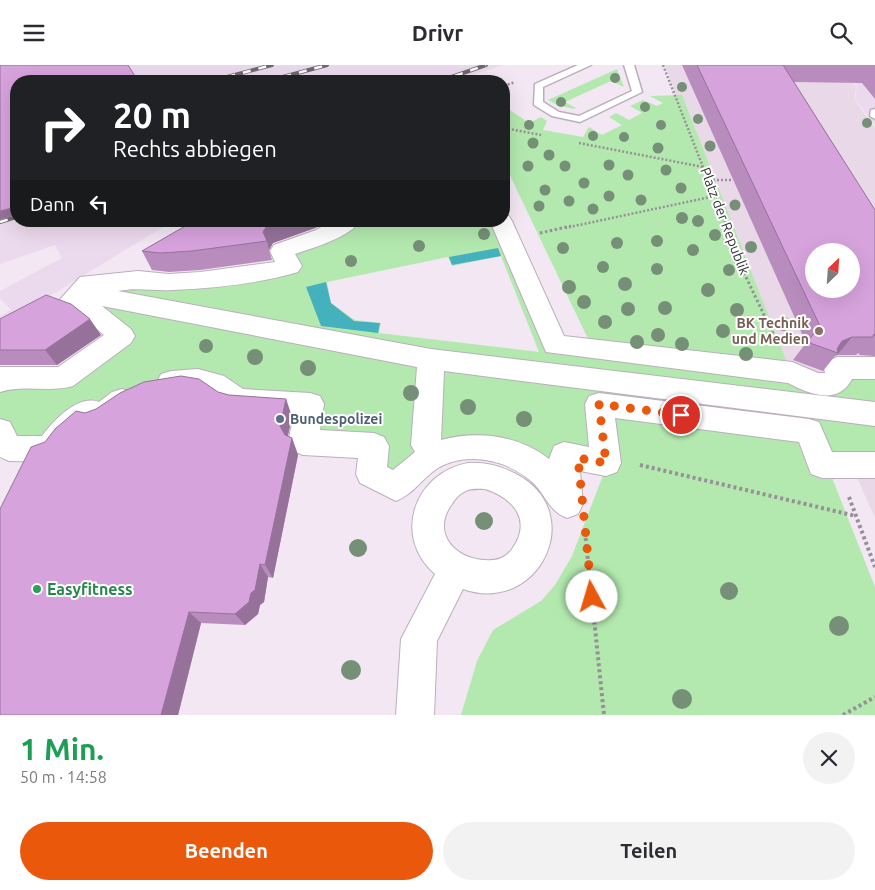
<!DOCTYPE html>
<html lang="de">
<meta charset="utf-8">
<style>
:root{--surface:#fff;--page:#f2f2f3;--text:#2b2b33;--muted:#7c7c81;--accent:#ea580c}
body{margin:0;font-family:Ubuntu,sans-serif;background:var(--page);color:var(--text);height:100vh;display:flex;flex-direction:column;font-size:19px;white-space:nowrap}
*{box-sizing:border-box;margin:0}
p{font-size:16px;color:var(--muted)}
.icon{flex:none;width:28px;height:28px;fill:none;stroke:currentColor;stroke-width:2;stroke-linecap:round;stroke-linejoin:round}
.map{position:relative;height:650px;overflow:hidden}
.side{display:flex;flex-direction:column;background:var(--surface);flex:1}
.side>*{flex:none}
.guide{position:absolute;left:10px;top:10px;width:500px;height:152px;border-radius:20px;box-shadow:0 5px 20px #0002;background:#202124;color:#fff;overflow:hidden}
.needle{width:32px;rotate:25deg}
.fabs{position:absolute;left:805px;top:178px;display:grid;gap:10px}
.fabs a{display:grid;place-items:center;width:55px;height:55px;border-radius:50%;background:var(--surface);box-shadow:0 5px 20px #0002;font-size:25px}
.pin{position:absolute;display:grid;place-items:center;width:42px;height:42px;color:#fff;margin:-21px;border:2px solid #fff;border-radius:50%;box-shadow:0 1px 5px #0007}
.me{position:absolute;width:55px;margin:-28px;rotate:354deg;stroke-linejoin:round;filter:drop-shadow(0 0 4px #0008)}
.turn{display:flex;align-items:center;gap:18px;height:105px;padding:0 20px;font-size:22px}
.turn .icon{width:65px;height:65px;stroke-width:2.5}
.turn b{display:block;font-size:35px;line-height:42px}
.then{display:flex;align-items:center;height:48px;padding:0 20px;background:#0003;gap:10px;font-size:19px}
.round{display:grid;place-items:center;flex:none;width:52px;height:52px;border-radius:26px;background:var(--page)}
.overview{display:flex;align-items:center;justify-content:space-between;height:85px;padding:0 20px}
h1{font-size:30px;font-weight:700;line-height:38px;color:#1e9e55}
.action{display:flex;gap:10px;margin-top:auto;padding:10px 20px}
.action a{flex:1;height:58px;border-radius:30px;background:var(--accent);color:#fff;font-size:20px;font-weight:700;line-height:58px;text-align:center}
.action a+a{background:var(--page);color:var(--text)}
header{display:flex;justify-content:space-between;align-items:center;height:65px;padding:0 20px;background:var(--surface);font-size:22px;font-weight:700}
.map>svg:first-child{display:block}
.built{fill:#ebdaed}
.education{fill:#e9d8e7;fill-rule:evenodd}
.green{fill:#b3e9af;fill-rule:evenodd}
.water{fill:#45b1bd}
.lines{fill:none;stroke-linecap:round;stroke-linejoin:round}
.lane-casing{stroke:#baafbb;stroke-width:3}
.street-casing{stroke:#baafbb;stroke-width:2}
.path-far2{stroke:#979098;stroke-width:2.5;stroke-dasharray:2 2;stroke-linecap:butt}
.path-far1{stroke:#979098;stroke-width:3;stroke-dasharray:2.5 2.5;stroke-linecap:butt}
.path{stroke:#979098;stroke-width:4;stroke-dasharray:3 3;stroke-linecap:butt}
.lane{fill:#fff;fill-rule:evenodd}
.street{fill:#fff;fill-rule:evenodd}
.rail-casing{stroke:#6e686f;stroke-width:4}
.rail{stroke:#fff;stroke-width:2.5;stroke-dasharray:8;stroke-linecap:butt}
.tree{fill:#769077}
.wall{fill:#b98cbe}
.shaded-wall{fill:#96729b}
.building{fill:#d7a3dd;stroke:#96729b;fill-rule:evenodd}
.route{stroke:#ea580c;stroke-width:9;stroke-dasharray:0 16.2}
.education-dot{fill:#8d6e63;stroke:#fff;stroke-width:2}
.service-dot{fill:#5c6f8a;stroke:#fff;stroke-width:2}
.leisure-dot{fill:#2e9e5b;stroke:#fff;stroke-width:2}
.labels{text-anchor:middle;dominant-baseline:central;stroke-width:4;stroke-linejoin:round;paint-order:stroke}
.street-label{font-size:14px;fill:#343035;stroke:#fff}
.education-label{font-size:14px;font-weight:bold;fill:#785e54;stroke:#fff;text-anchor:end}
.service-label{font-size:14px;font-weight:bold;fill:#4e5e75;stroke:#fff;text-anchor:start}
.near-leisure-label{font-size:16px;font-weight:bold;fill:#27864d;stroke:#fff;text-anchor:start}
</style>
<header><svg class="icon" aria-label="menu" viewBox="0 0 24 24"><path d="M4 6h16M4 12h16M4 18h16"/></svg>Drivr<svg class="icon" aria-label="search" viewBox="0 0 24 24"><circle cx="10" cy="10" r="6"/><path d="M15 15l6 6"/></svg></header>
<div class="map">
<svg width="875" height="650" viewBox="0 0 875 650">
<rect width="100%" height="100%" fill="#f2e7f3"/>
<g class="built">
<polygon points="0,0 502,0 456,16 16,16 16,156 173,156 0,261 0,251 11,245 0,233 0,226 62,193 55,180 0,199"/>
<polygon points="841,0 875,0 875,60 855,34 857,21"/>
</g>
<path class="education" d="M665 0H840L856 22 854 34 875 63V453L817 322 779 308ZM814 186H851V224H814Z"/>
<g class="green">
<polygon points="617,4 624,22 611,16 565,37 576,43 574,44 557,40 548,35"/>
<path d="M682 30 791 308 815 319 875 303V400H827L875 522V650H461L477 596 493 565 541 536 555 520 572 491 605 405 578 393 558 425 475 381 396 422 374 381 303 377 309 340 50 384 0 366V316L63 313 121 271 92 247 89 218 290 201 282 186 349 156H501L555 280H591L504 98V41L529 58 541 52 547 56 543 65 583 72 589 62 602 70 622 60 609 52 616 48 629 55 642 48 630 41 643 35 657 41 663 38 650 31ZM501 191 539 287 379 268 381 258 355 255 331 238 327 217 448 192 452 201ZM326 218 331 238 354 256 379 258 321 261Z"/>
</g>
<g class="water">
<polygon points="498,183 501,191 452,200 449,192"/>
<polygon points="326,217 331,238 354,256 380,258 378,268 321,261 306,222"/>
</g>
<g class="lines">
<g class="lane-casing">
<g id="lane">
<polygon points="578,0 591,0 543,22 543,37 559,47 579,51 632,26 624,0 634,0 642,27 580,57 552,51 534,40 535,19"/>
<polygon points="875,44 875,54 870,51 871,45"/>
</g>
</g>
<g class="street-casing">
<g id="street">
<path d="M504 150 509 151 512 156 564 271 792 297 818 308H825L824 303 828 296 837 292H875V314H852C838 341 809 329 788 318L546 287 490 156H504Z"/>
<path d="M332 156H360C350 172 313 183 295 189L302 201 298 207C257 219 215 223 172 225 153 226 137 222 118 226L431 284 875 337V361L444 306 441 375C477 365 519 370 549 394L554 381 564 377 589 382 585 339 589 331 599 328 809 354 819 357 832 387H875V413H822L811 409 799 377 615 353 621 398 617 407 606 411 580 406 583 439 578 449 567 453C548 446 546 429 531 416 507 395 467 386 438 403 422 413 414 429 396 436L360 418 356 409 358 393 303 390 293 386 288 377 294 350C274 348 250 351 231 344 223 341 216 332 208 330 192 325 177 330 161 325L157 317 161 309 171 306 198 304 224 311 243 324 310 328 320 331 324 339 320 365 374 368 384 372 389 381 387 402 393 405 415 387 411 380 417 302 102 241 131 264 135 271 131 278 73 321C49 328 23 319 0 327V302H58L104 270 83 253 59 245 56 239 80 212 138 206 169 209 200 207 275 197 270 186 274 180 316 165Z"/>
<path d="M122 324 132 327 136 335C128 350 107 367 90 361L69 380 60 393 50 397 9 396 0 392V354L10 357 17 371H42C54 355 78 329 99 337L112 327Z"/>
<path d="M468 398C485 397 501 401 516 409 589 447 539 551 463 524L437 576 434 650H396L401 574 435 509C392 472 414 408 468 398ZM485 424C515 434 532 456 512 484 505 494 496 496 485 495 454 494 431 467 452 439 455 434 460 428 466 426 471 423 479 424 485 424Z"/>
</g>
</g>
<g class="path-far2">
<polyline points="663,0 727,163"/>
<polyline points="504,21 515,17"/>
<polyline points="504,63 541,70"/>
<polyline points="579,78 703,102"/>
<polyline points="709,115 733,115"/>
<polyline points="565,163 715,131"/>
</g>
<g class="path-far1">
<polyline points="726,161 745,210 776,275"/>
<polyline points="540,168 571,161"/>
</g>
<g class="path">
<polyline points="640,400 856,451"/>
<polyline points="849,432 875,502"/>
<polyline points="585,467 604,650"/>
<polyline points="843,650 875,632"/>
</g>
<use href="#lane" class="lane"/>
<use href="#street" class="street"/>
<g class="rail-casing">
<g id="rail">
<polyline points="212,16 272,0"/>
<polyline points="268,16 327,0"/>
<polyline points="440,16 486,0"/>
<polyline points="0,157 16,152"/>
</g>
</g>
<use href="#rail" class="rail"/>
</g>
<g class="tree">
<circle cx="615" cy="13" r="5"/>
<circle cx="682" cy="22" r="5"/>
<circle cx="561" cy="37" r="5"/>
<circle cx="645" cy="42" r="5"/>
<circle cx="698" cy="54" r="5"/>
<circle cx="867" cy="58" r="5"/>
<circle cx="529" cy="60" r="5"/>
<circle cx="661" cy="60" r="5"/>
<circle cx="593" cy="71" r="5"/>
<circle cx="624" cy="72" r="5"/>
<circle cx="533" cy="78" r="5.5"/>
<circle cx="710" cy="81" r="5.5"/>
<circle cx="658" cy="83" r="5.5"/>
<circle cx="549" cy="90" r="5.5"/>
<circle cx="609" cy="100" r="5.5"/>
<circle cx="528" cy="101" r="5.5"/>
<circle cx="565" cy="101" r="5.5"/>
<circle cx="666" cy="105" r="5.5"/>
<circle cx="628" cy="110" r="5.5"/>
<circle cx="584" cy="118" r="5.5"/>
<circle cx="681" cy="123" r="5.5"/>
<circle cx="545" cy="125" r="5.5"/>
<circle cx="609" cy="131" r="5.5"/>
<circle cx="641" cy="135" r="5.5"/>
<circle cx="569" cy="136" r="5.5"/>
<circle cx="735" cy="140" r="5.5"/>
<circle cx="539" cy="141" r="5.5"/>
<circle cx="593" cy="144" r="5.5"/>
<circle cx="682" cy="153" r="6"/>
<circle cx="698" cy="156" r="6"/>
<circle cx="484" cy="169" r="6"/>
<circle cx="715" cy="170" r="6"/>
<circle cx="657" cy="176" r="6"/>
<circle cx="617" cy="178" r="6"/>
<circle cx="419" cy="181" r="6"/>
<circle cx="751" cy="182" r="6"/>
<circle cx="563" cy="183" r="6"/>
<circle cx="693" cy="185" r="6"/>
<circle cx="351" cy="196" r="6"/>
<circle cx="603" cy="202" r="6"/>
<circle cx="657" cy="204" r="6"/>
<circle cx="729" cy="205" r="6"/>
<circle cx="625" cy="219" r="7"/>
<circle cx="569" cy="222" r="7"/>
<circle cx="708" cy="225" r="7"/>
<circle cx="584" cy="237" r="7"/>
<circle cx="665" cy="243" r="7"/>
<circle cx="628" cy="244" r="7"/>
<circle cx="737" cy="245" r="7"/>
<circle cx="605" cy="257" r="7"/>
<circle cx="784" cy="259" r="7"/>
<circle cx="723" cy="266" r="7"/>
<circle cx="658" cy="270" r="7"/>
<circle cx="637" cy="277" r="7"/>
<circle cx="682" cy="279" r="7"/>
<circle cx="206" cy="281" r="7"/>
<circle cx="746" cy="289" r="7"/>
<circle cx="255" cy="292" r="8"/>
<circle cx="308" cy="303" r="8"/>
<circle cx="411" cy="328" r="8"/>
<circle cx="468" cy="342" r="8"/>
<circle cx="524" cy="354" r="8"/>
<circle cx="484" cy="456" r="9"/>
<circle cx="358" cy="483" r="9"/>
<circle cx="729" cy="526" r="9"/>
<circle cx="839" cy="561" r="10"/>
<circle cx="351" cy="605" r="10"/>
<circle cx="682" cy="634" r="10"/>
</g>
<g class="wall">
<polygon points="682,0 875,0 875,34 862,18 794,17 875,145 875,291 860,290 858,288 856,290 837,290 835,291 823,306 793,295 806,278"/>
<polygon points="194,156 328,156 315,163 273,178 269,185 272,195 200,205 169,207 152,205 142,186"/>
<polygon points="0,254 101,270 57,300 0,300"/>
<polygon points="218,327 229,330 286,334 292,352 288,371 292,373 298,390 273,513 268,512 264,537 260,540 258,549 245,560 201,558 178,650 0,650 45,377 85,348"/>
</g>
<g class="shaded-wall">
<polygon points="16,142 16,150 0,155 0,146"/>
<polygon points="275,156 328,156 315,163 273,178 269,185 267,176 263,167 268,159"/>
<polygon points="90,254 101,270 57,300 45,285"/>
<polygon points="852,272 837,290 835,291 838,288 833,287 842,276"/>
<polygon points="286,334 292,352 286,378 280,361"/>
<polygon points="292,373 298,390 273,513 265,500"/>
<polygon points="260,499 268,512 264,537 260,540 258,549 245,560 235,549 251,528"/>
<polygon points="189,547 201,558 178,650 161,650"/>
</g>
<g class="building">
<polygon points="0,0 128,0 138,16 16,16 16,142 0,146"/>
<path d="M697 0H783L875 145V271L874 269 872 272H852L842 276 837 284 838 288 807 277 820 261ZM814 186H851V224H814Z"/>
<polygon points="194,156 275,156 268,159 263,167 267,176 192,186 160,188 142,186"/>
<polygon points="46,230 71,239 90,254 45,285 0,285 0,254"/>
<polygon points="181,311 199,314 218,327 229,330 286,334 280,361 285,370 292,373 265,500 260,499 255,525 251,528 249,537 235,549 189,547 161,650 0,650 0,444 31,382 45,377 55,364 76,346 85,348 96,344 120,328 144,317"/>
</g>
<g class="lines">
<polyline class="route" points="592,532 578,393 606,398 599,339 681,350"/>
</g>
<circle class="education-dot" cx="819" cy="266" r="5"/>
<circle class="service-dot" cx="280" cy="354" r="5"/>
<circle class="leisure-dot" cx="37" cy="524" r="5"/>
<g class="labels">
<g class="street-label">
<text transform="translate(725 156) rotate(69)">Platz der Republik</text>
</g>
<g class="education-label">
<text x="809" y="258">BK Technik<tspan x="809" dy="16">und Medien</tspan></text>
</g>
<g class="service-label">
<text x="290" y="354">Bundespolizei</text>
</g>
<g class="near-leisure-label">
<text x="47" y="524">Easyfitness</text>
</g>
</g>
</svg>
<div class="fabs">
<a><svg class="needle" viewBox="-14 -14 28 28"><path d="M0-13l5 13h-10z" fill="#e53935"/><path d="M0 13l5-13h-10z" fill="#7c7c81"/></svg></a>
</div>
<div class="pin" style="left:681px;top:350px;background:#d93025"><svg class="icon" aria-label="arrive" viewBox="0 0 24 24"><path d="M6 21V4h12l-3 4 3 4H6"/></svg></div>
<svg class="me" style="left:592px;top:532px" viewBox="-20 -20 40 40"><circle r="19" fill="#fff"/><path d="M0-13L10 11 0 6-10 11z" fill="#ea580c"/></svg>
<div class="guide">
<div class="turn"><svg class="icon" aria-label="right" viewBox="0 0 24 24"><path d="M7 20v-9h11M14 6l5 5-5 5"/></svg><div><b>20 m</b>Rechts abbiegen</div></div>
<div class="then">Dann<svg class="icon" aria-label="left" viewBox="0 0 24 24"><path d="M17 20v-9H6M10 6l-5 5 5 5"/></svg></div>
</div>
</div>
<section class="side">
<div class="overview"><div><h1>1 Min.</h1><p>50 m · 14:58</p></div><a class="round"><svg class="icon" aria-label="close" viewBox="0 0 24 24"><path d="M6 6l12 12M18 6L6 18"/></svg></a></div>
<div class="action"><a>Beenden</a><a>Teilen</a></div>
</section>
